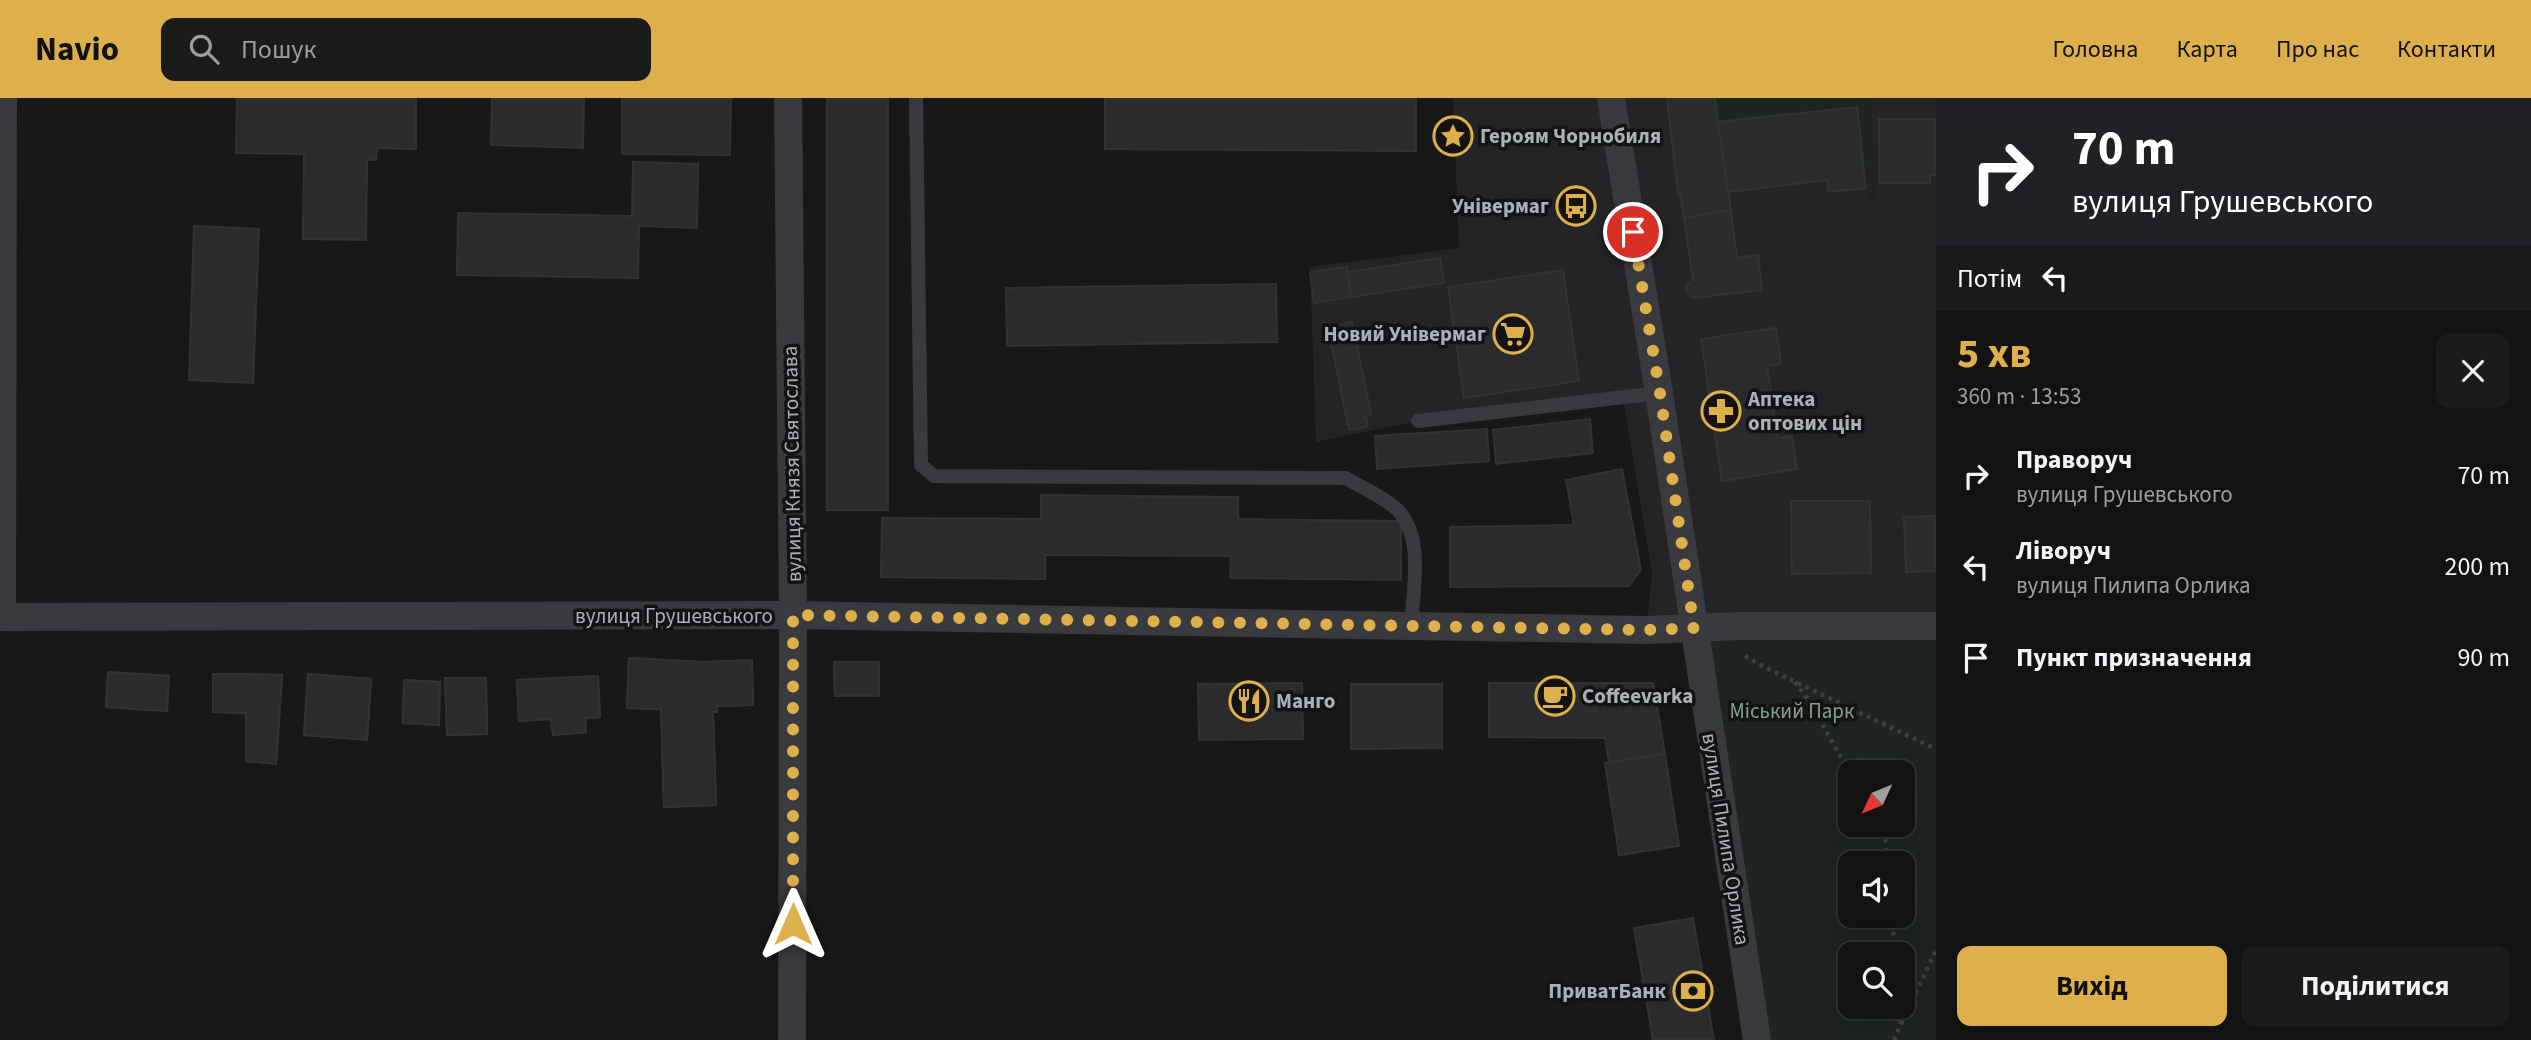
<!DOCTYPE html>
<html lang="uk">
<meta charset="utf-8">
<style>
:root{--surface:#121213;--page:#1b1b1c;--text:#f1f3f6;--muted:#9c9ea0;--line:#313233;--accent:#deb04b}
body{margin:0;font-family:"Source Sans 3",sans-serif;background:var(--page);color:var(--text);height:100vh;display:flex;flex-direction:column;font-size:26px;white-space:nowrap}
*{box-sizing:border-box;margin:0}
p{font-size:23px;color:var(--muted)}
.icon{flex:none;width:38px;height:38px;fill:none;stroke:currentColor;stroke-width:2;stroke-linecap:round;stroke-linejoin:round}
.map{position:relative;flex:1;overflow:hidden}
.side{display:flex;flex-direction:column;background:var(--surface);width:595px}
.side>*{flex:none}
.banner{background:#202124;color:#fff;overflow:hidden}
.needle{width:46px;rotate:226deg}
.fabs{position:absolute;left:1838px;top:662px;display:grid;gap:14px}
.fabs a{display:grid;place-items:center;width:77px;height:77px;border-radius:14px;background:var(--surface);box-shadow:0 7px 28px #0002,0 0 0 2px var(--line);font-size:35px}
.pin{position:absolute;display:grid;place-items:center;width:60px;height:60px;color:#fff;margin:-30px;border:4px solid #fff;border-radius:50%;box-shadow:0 2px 7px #0007}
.me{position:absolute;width:77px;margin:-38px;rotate:0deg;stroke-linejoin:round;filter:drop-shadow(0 0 5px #0008)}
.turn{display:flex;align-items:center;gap:24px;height:147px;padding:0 21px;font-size:32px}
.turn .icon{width:91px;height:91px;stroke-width:2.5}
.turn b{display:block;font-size:49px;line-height:60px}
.then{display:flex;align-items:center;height:66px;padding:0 21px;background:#0003;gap:14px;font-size:26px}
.round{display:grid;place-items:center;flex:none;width:74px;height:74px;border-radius:14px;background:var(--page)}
.overview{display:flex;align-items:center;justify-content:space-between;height:119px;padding:0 21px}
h1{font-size:42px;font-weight:700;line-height:52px;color:var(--accent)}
.action{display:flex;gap:14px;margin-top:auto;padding:14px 21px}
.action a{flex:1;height:80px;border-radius:14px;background:var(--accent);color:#111;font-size:28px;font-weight:700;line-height:80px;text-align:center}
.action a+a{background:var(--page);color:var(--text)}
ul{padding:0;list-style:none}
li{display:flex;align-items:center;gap:21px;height:91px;padding:0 21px}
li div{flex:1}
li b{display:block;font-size:26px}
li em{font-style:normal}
header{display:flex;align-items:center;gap:42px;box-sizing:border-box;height:98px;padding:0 35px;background:var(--accent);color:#111}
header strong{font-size:33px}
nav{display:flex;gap:38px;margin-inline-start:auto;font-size:24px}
.search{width:490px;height:63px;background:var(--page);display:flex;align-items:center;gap:18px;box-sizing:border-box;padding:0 24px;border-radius:14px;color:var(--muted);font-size:26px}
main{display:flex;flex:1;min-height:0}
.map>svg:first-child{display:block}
.built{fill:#242426}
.green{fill:#1e241f;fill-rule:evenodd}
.building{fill:#2b2b2d;stroke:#323235;stroke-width:2}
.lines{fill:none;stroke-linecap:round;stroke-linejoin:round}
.path{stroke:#3f4045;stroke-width:4.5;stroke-dasharray:3.5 5;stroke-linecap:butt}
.service{stroke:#393a3e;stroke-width:14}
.minor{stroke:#393a3e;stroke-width:28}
.route{stroke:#deb04b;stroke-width:12;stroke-dasharray:0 21.6}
.labels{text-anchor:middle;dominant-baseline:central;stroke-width:7;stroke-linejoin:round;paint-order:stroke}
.poi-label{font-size:21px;font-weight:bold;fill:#abafb8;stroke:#131314;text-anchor:start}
.street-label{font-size:21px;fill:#abafb8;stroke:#131314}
.park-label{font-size:21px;fill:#84a087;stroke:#131314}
</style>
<header>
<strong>Navio</strong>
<div class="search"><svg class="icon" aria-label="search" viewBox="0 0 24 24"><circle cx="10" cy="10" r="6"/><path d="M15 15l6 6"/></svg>Пошук</div>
<nav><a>Головна</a><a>Карта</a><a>Про нас</a><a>Контакти</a></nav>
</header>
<main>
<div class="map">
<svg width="1936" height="942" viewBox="0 0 1936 942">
<rect width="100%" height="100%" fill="#181819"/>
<polygon class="built" points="1453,0 1936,0 1936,529 1646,532 1652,476 1623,300 1418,323 1316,344 1310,169 1459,150"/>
<g class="green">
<polygon points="1715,0 1871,0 1876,104 1869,105 1857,8 1719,24"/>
<path d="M1936 529V942H1757L1694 530ZM1850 674H1902V726H1850ZM1850 765H1902V817H1850ZM1850 856H1902V908H1850Z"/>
</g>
<g class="building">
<polygon points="237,0 416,0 416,51 377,50 376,62 367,62 366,142 303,141 304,56 236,55"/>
<polygon points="492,0 584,0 583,50 491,47"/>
<polygon points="622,0 731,0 730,57 622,56"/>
<rect x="827" y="0" width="61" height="412"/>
<polygon points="1105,0 1416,0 1416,53 1105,51"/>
<polygon points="1667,0 1715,0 1731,112 1684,120 1680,96 1678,96"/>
<polygon points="1857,9 1866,90 1829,94 1827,82 1728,94 1718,24"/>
<polygon points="1879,21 1936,21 1936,77 1930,77 1930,85 1879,85"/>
<polygon points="633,64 698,66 697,130 639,128 638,180 457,177 458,115 632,118"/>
<polygon points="1731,112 1737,160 1758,157 1762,192 1693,200 1686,192 1686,187 1693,182 1684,120"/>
<polygon points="194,128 259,131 253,285 189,282"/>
<polygon points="1440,160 1444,185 1351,199 1348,174"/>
<polygon points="1347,169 1351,199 1314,205 1310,174"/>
<polygon points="1563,172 1579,283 1464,300 1448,189"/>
<polygon points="1276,186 1277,244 1007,248 1006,190"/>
<polygon points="1352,224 1371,316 1365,317 1368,328 1349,332 1328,229"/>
<polygon points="1776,230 1781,266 1767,268 1778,340 1792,338 1797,371 1722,383 1701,241"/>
<polygon points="1590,321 1593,355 1496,366 1493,332"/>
<polygon points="1487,331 1489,363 1377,371 1375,338"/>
<polygon points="1622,371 1641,472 1629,488 1450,489 1450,429 1574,427 1566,382"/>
<polygon points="1041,397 1238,399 1238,421 1401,423 1401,482 1230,480 1231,458 1045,457 1045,481 881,479 882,420 1041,421"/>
<polygon points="1791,403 1870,403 1871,475 1792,476"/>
<polygon points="1936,418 1936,473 1906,474 1904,419"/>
<polygon points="629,560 702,564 752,562 753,607 717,608 717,614 713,614 716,707 664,709 661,611 627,610"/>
<polygon points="629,560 702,564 752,562 753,607 717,608 717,614 713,614 716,707 664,709 661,611 627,610"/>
<polygon points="834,564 879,564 879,598 835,598"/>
<polygon points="834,564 879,564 879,598 835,598"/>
<polygon points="108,574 169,578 167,613 106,609"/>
<polygon points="108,574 169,578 167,613 106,609"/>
<polygon points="213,576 282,577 276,666 246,663 246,615 213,614"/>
<polygon points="213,576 282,577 276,666 246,663 246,615 213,614"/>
<polygon points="308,576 371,581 367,642 304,637"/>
<polygon points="308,576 371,581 367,642 304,637"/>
<polygon points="598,578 600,619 585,620 586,634 553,637 551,621 519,623 517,582"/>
<polygon points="598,578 600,619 585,620 586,634 553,637 551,621 519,623 517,582"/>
<polygon points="445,580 486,580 487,636 447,637"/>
<polygon points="445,580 486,580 487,636 447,637"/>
<polygon points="404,582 440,584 439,627 403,625"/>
<polygon points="404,582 440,584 439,627 403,625"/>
<polygon points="1302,585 1303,641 1199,642 1198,586"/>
<polygon points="1489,585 1653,585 1665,656 1609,664 1605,640 1489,639"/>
<polygon points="1351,586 1442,586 1442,650 1351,651"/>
<polygon points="1665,656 1679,748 1619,757 1605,665"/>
<polygon points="1693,820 1714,942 1653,942 1634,830"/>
</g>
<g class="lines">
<g class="path">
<polyline points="1745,558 1764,569 1936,651"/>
<polyline points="1795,584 1810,604 1850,676"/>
<polyline points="1878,726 1885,739 1887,765"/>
<polyline points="1892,817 1895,856"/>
<polyline points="1901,926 1936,852"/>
<polyline points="1894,942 1901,926 1900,908"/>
</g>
<g class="service">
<path d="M916 0 921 367 934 378 1346 380C1361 389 1379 397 1393 408 1426 434 1413 490 1411 528"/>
<polyline points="1418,323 1659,295"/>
</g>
<g class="minor">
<polyline points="788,0 793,517 792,942"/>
<polyline points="1611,0 1659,295 1757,942"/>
<polyline points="0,519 793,517 1646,532 1740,528 1936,528"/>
<polyline points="2,519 3,0"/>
</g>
</g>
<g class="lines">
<polyline class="route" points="793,826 793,517 1646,532 1694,530 1660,295 1633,134"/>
</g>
<defs>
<g id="sight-ring" transform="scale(2.0125)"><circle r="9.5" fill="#131314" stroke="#deb04b" stroke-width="1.5"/><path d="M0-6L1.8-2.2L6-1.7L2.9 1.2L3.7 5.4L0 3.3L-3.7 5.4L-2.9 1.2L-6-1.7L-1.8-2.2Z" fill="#deb04b"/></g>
<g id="bus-ring" transform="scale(2.0125)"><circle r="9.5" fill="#131314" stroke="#deb04b" stroke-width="1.5"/><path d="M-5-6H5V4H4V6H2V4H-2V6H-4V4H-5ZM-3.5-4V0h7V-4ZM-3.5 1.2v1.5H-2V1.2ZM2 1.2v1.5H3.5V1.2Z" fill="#deb04b"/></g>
<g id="supermarket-ring" transform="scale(2.0125)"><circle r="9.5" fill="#131314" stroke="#deb04b" stroke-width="1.5"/><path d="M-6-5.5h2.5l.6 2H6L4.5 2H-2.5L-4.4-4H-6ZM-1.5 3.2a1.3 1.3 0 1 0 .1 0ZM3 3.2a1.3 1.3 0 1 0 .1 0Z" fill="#deb04b"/></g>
<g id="pharmacy-ring" transform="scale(2.0125)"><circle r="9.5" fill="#131314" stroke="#deb04b" stroke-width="1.5"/><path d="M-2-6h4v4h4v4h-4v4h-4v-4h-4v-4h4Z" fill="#deb04b"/></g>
<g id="cafe-ring" transform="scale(2.0125)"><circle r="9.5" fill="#131314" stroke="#deb04b" stroke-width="1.5"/><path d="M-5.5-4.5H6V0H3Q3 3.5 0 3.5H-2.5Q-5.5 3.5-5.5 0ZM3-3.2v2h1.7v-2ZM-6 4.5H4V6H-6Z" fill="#deb04b"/></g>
<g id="restaurant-ring" transform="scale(2.0125)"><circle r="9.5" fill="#131314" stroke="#deb04b" stroke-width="1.5"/><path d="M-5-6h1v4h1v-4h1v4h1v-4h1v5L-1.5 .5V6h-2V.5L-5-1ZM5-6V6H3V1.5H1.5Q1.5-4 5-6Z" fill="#deb04b"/></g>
<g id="bank-ring" transform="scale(2.0125)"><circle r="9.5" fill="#131314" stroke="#deb04b" stroke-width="1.5"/><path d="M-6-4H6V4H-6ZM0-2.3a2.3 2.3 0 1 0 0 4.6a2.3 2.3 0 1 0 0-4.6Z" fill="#deb04b"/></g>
</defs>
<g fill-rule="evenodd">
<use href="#sight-ring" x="1453" y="38"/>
<use href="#bus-ring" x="1576" y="108"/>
<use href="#supermarket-ring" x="1513" y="236"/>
<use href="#pharmacy-ring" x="1721" y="313"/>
<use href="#cafe-ring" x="1555" y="598"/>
<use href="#restaurant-ring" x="1249" y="603"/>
<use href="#bank-ring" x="1693" y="893"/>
</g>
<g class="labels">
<g class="poi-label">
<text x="1480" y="38">Героям Чорнобиля</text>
<text x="1549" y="108" text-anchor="end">Універмаг</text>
<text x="1486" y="236" text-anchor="end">Новий Універмаг</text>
<text x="1748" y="301">Аптека<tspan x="1748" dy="24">оптових цін</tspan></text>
<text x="1582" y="598">Coffeevarka</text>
<text x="1276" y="603">Манго</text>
<text x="1666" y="893" text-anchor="end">ПриватБанк</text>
</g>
<g class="street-label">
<text transform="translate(792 366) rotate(-91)">вулиця Князя Святослава</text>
<text x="674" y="518">вулиця Грушевського</text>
<text transform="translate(1726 741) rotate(81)">вулиця Пилипа Орлика</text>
</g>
<g class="park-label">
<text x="1792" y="613">Міський Парк</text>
</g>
</g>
</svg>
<div class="fabs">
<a><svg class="needle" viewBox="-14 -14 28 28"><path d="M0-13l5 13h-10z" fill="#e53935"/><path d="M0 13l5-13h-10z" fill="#9c9ea0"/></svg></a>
<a><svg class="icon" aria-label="sound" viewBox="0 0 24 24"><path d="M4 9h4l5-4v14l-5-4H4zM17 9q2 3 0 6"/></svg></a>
<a><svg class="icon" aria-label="search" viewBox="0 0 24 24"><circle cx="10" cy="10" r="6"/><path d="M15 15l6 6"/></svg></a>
</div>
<div class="pin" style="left:1633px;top:134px;background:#d93025"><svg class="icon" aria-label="arrive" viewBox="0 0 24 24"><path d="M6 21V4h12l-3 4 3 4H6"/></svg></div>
<svg class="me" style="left:793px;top:826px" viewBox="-20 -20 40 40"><path d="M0-17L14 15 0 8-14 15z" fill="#deb04b" stroke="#fff" stroke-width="4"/></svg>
</div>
<section class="side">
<div class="banner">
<div class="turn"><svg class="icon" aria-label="right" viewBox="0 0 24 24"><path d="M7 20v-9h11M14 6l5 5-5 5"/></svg><div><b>70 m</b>вулиця Грушевського</div></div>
<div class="then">Потім<svg class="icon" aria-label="left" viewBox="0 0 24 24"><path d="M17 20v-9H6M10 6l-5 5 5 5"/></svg></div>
</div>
<div class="overview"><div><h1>5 хв</h1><p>360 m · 13:53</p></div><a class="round"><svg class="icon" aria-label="close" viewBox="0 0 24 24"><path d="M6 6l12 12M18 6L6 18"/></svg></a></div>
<ul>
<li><svg class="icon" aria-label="right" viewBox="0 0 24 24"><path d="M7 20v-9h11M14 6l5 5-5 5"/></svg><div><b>Праворуч</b><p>вулиця Грушевського</p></div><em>70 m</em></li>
<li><svg class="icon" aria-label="left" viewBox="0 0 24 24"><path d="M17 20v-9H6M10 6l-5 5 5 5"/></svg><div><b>Ліворуч</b><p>вулиця Пилипа Орлика</p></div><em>200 m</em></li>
<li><svg class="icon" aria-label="arrive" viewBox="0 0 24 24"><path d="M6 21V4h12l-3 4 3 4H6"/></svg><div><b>Пункт призначення</b></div><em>90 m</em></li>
</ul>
<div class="action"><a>Вихід</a><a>Поділитися</a></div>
</section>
</main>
